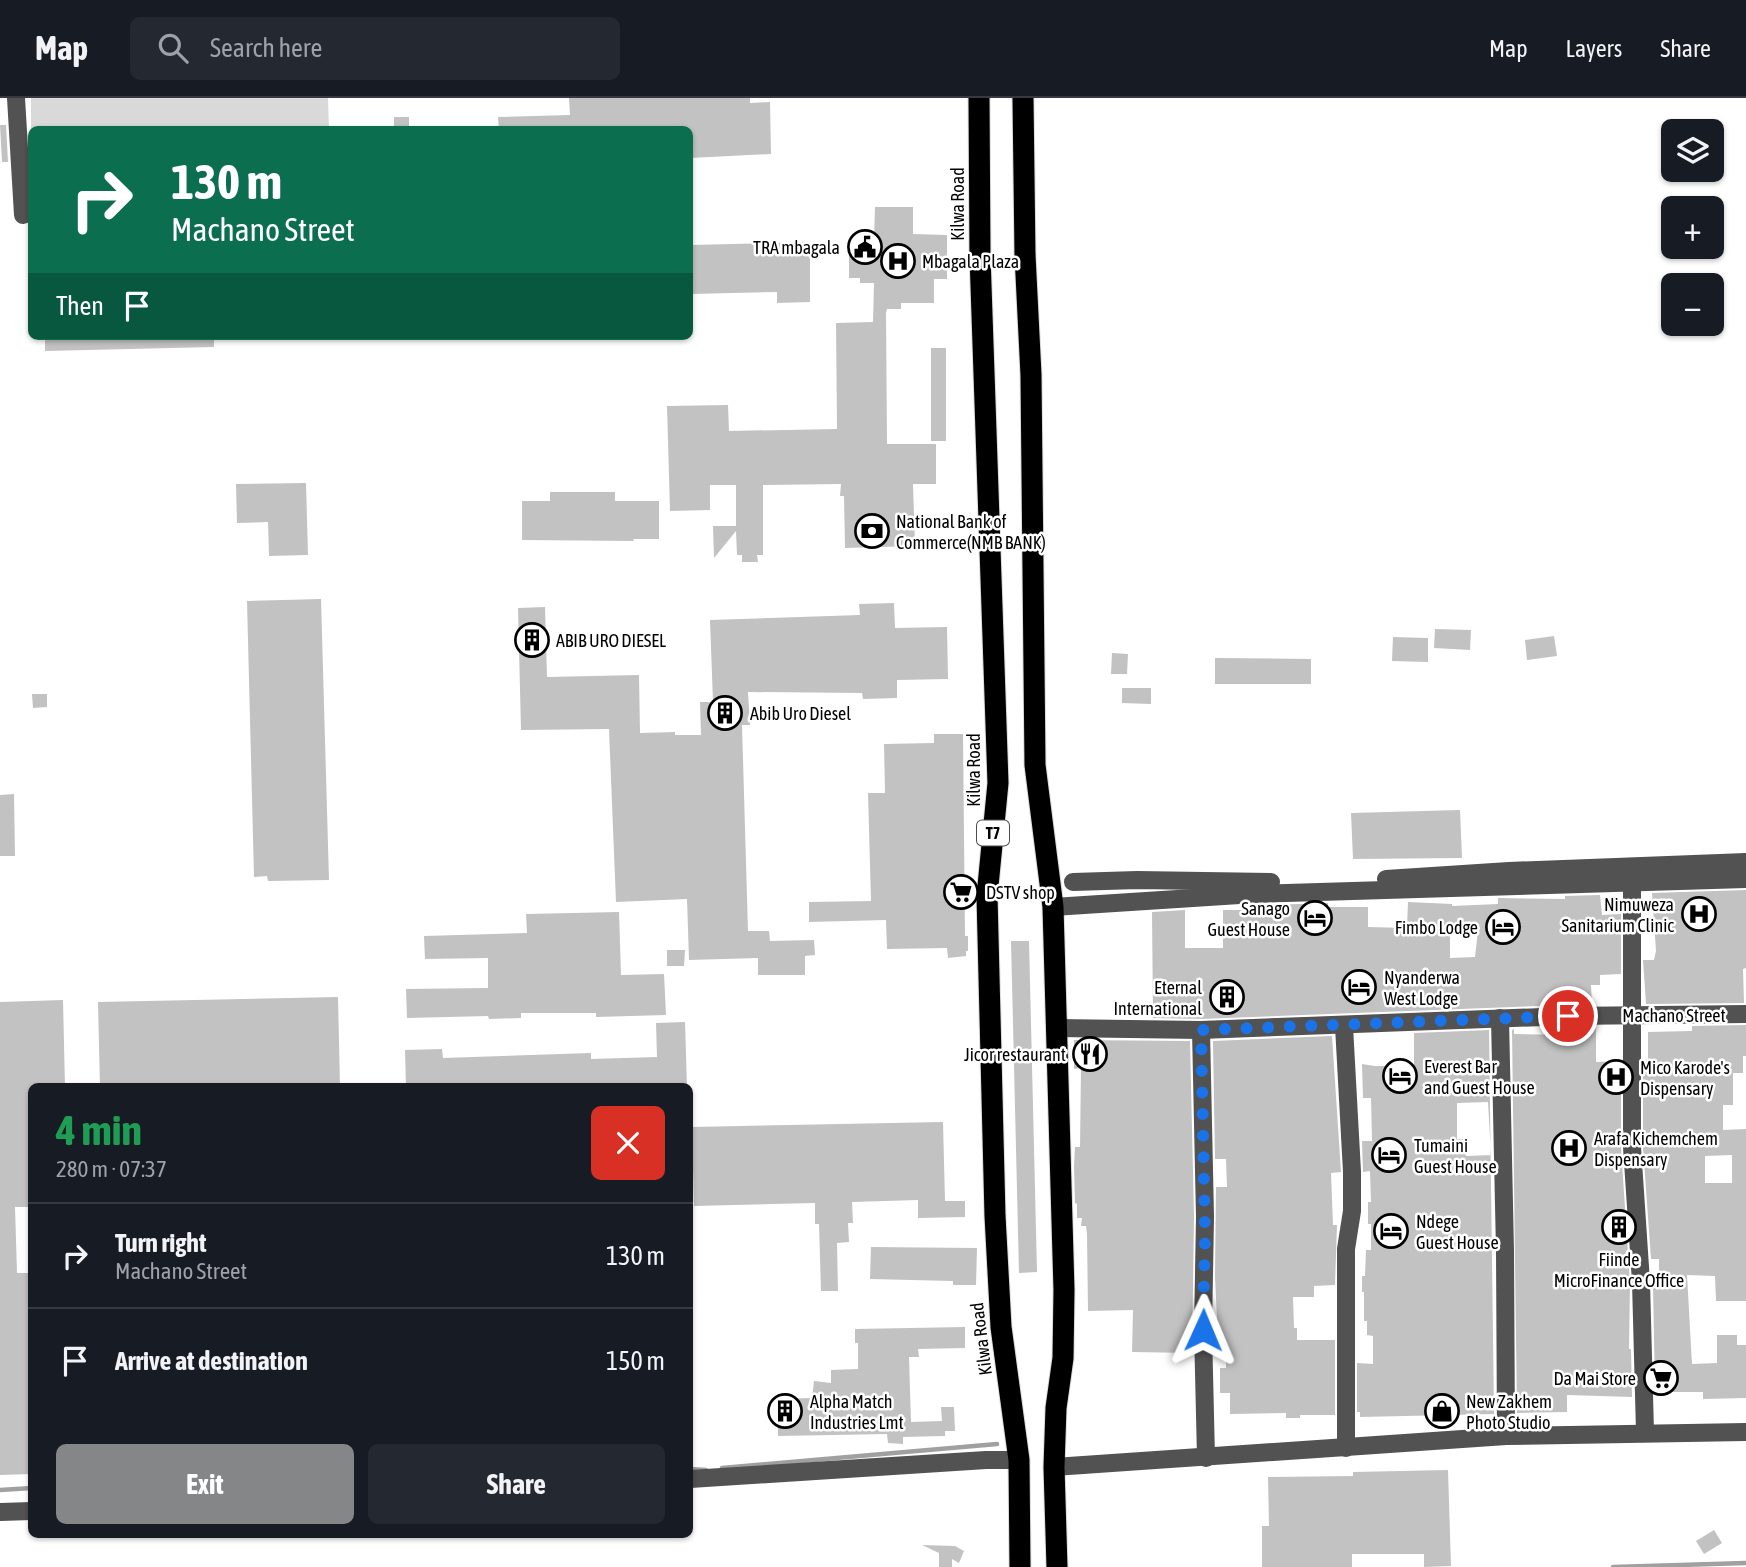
<!DOCTYPE html>
<meta charset="utf-8">
<style>
:root{--surface:#171b24;--page:#242831;--text:#f1f3f6;--muted:#9ea1a6;--line:#363941;--accent:#858687}
body{margin:0;font-family:"Asap Condensed",sans-serif;background:var(--page);color:var(--text);height:100vh;display:flex;flex-direction:column;font-size:26px;white-space:nowrap}
*{box-sizing:border-box;margin:0}
p{font-size:23px;color:var(--muted)}
.icon{flex:none;width:38px;height:38px;fill:none;stroke:currentColor;stroke-width:2;stroke-linecap:round;stroke-linejoin:round}
.map{position:relative;flex:1;overflow:hidden}
.details{position:absolute;left:28px;top:985px;width:665px;height:455px;display:flex;flex-direction:column;background:var(--surface);border-radius:10px;box-shadow:0 2px 5px #0004}
.details>*{flex:none}
.top-card{position:absolute;left:28px;top:28px;width:665px;height:214px;border-radius:10px;box-shadow:0 2px 5px #0004;background:#0b6e4f;color:#fff;overflow:hidden}
.controls{position:absolute;left:1661px;top:21px;display:grid;gap:14px}
.controls a{display:grid;place-items:center;width:63px;height:63px;border-radius:10px;background:var(--surface);box-shadow:0 2px 5px #0004;font-size:35px}
.pin{position:absolute;display:grid;place-items:center;width:60px;height:60px;color:#fff;margin:-30px;border:4px solid #fff;border-radius:50%;box-shadow:0 2px 7px #0007}
.me{position:absolute;width:77px;margin:-38px;rotate:1deg;stroke-linejoin:round;filter:drop-shadow(0 0 5px #0008)}
.turn{display:flex;align-items:center;gap:24px;height:147px;padding:0 28px;font-size:32px}
.turn .icon{width:91px;height:91px;stroke-width:2.5}
.turn b{display:block;font-size:49px;line-height:60px}
.then{display:flex;align-items:center;height:66px;padding:0 28px;background:#0003;gap:14px;font-size:26px}
.round{display:grid;place-items:center;flex:none;width:74px;height:74px;border-radius:10px;background:var(--page)}
.overview{display:flex;align-items:center;justify-content:space-between;height:119px;padding:0 28px}
h1{font-size:42px;font-weight:700;line-height:52px;color:#1e9e55}
.primary-button{display:flex;gap:14px;margin-top:auto;padding:14px 28px}
.primary-button a{flex:1;height:80px;border-radius:10px;background:var(--accent);color:#fff;font-size:28px;font-weight:700;line-height:80px;text-align:center}
.primary-button a+a{background:var(--page);color:var(--text)}
ul{padding:0;list-style:none}
li{display:flex;align-items:center;gap:21px;height:105px;padding:0 28px;border-top:2px solid var(--line)}
li div{flex:1}
li b{display:block;font-size:26px}
li em{font-style:normal}
header{display:flex;align-items:center;gap:42px;box-sizing:border-box;height:98px;padding:0 35px;background:var(--surface);border-bottom:2px solid var(--line)}
header strong{font-size:33px}
nav{display:flex;gap:38px;margin-inline-start:auto;font-size:24px}
.search{width:490px;height:63px;background:var(--page);display:flex;align-items:center;gap:18px;box-sizing:border-box;padding:0 24px;border-radius:10px;color:var(--muted);font-size:26px}
.map>svg:first-child{display:block}
.green{fill:#d9d9d9}
.lines{fill:none;stroke-linecap:round;stroke-linejoin:round}
.stream{stroke:#a0a0a0;stroke-width:4.5}
.building{fill:#c2c2c2;fill-rule:evenodd}
.highway-casing{stroke:#dbdbdb;stroke-width:23}
.minor{stroke:#525252;stroke-width:18}
.highway{stroke:#000;stroke-width:21}
.route{stroke:#1a73e8;stroke-width:12;stroke-dasharray:0 21.6}
.labels{text-anchor:middle;dominant-baseline:central;stroke-width:5;stroke-linejoin:round;paint-order:stroke}
.shield{fill:#fff;stroke:#4c4c4c;stroke-width:2}
.shield-label{font-size:16px;font-weight:bold;fill:#000}
.street-label{font-size:18px;fill:#000;stroke:#fff}
.poi-label{font-size:18px;fill:#000;stroke:#fff;text-anchor:start}
</style>
<header>
<strong>Map</strong>
<div class="search"><svg class="icon" aria-label="search" viewBox="0 0 24 24"><circle cx="10" cy="10" r="6"/><path d="M15 15l6 6"/></svg>Search here</div>
<nav><a>Map</a><a>Layers</a><a>Share</a></nav>
</header>
<div class="map">
<svg width="1746" height="1469" viewBox="0 0 1746 1469">
<rect width="100%" height="100%" fill="#fff"/>
<polygon class="green" points="31,0 328,0 329,31 32,32 31,46"/>
<g class="lines">
<g class="stream">
<polyline points="722,1370 997,1346"/>
<polyline points="690,1371 706,1372"/>
<polyline points="0,1392 32,1390"/>
<polyline points="1613,1469 1746,1465"/>
</g>
</g>
<g class="building">
<polygon points="569,0 750,0 750,5 770,4 771,56 690,60 690,32 649,32 649,28 604,29 604,32 499,32 498,19 570,17"/>
<rect x="394" y="19" width="15" height="13"/>
<polygon points="0,27 6,27 8,64 2,64"/>
<polygon points="875,109 913,109 913,136 947,137 947,181 934,181 934,205 901,205 901,211 887,211 886,215 887,346 936,346 936,386 913,386 915,448 845,450 844,398 840,398 841,386 763,387 763,457 757,457 758,464 742,464 742,457 737,457 736,433 714,460 713,428 736,428 736,387 710,387 710,412 670,413 667,308 728,307 729,333 837,331 836,225 873,224 874,185 860,185 860,180 849,180 849,146 858,146 859,143 874,143"/>
<polygon points="810,144 810,204 777,205 777,194 690,196 690,147"/>
<polygon points="45,238 214,238 214,249 45,253"/>
<rect x="931" y="250" width="15" height="93"/>
<polygon points="306,385 308,457 269,458 268,424 237,425 236,386"/>
<polygon points="550,394 615,394 615,403 659,403 659,441 633,441 634,443 522,442 522,403 550,403"/>
<polygon points="321,501 329,782 268,783 267,778 254,779 247,503"/>
<polygon points="894,505 895,530 947,529 948,581 897,582 897,600 863,601 862,595 748,594 750,627 742,627 748,833 769,833 770,843 814,842 815,857 805,858 805,877 758,877 758,860 689,862 687,801 616,804 609,631 521,632 518,510 545,509 547,579 639,577 640,635 675,634 675,637 701,637 700,604 713,604 710,522 860,517 859,506"/>
<polygon points="1435,531 1471,532 1470,552 1434,550"/>
<polygon points="1554,538 1557,558 1527,562 1525,542"/>
<polygon points="1393,539 1428,540 1428,564 1392,563"/>
<polygon points="1112,555 1128,556 1127,576 1111,576"/>
<polygon points="1215,560 1311,561 1311,586 1215,586"/>
<polygon points="1122,590 1151,590 1151,606 1122,605"/>
<polygon points="32,596 47,596 47,609 33,610"/>
<polygon points="934,636 963,636 965,838 968,838 968,853 966,853 966,858 948,860 947,850 887,851 886,822 809,824 809,804 871,803 868,695 885,695 884,646 934,645"/>
<polygon points="14,696 15,758 0,758 0,697"/>
<polygon points="1460,712 1462,760 1353,761 1351,715"/>
<polygon points="1746,792 1746,870 1743,871 1744,905 1646,906 1643,862 1654,862 1656,853 1652,795"/>
<path d="M1600 797 1602 817 1621 816V876L1600 877V887H1591L1592 906 1201 921 1153 920 1152 814 1185 812V850H1223V812H1243V808L1328 805V809H1368V829L1407 830 1408 804 1452 806V808L1498 806V800L1565 801V798ZM1478 832 1475 859 1450 860V833Z"/>
<polygon points="619,814 621,877 664,876 666,917 596,919 596,915 521,915 521,920 489,921 488,918 407,920 406,891 488,890 488,860 425,861 424,838 527,835 526,816"/>
<polygon points="1011,843 1029,843 1037,1174 1019,1175"/>
<polygon points="667,852 685,852 684,868 667,868"/>
<polygon points="338,899 340,989 100,989 98,904"/>
<polygon points="63,902 65,989 32,989 32,1109 15,1109 17,1175 32,1175 32,1376 0,1377 0,904"/>
<polygon points="685,924 687,989 406,989 405,952 442,951 443,960 591,955 591,961 657,959 656,925"/>
<path d="M1746 927V958H1743V975H1733V1007H1723V1032L1746 1031V1203H1716L1715 1178 1687 1177 1692 1266 1717 1265V1237H1737V1247H1746V1300L1703 1301V1294H1658V1290H1655L1653 1189H1659V1161H1651L1643 1049V962H1648V934L1692 933V928ZM1732 1057V1085H1705V1058Z"/>
<polygon points="1573,929 1596,929 1596,964 1621,963 1621,1050 1630,1185 1629,1251 1631,1251 1632,1299 1567,1297 1567,1314 1517,1315 1512,932 1514,931 1514,936 1573,937"/>
<path d="M1489 932 1494 1316 1360 1319V1314H1357V1265L1373 1266V1238L1367 1237V1223H1364V1194H1362V1178H1365L1366 1152H1371V1126H1368V1104H1371L1370 1073 1363 1074 1362 1043H1372L1371 1000H1363L1362 966 1375 968H1414V935ZM1488 1004 1491 1057 1466 1058 1465 1041H1457V1005Z"/>
<polygon points="1332,938 1341,1074 1331,1075 1333,1127 1337,1127 1335,1187 1314,1188 1314,1199 1293,1199 1294,1230 1297,1230 1297,1242 1335,1242 1335,1317 1300,1317 1300,1320 1286,1320 1286,1315 1230,1316 1230,1295 1220,1295 1220,1270 1226,1270 1226,1242 1218,1242 1215,1179 1216,1089 1227,1089 1226,1061 1215,1061 1213,943"/>
<polygon points="1074,942 1190,943 1194,1119 1192,1255 1132,1254 1133,1212 1088,1213 1087,1136 1086,1128 1081,1128 1082,1120 1077,1120 1077,1106 1075,1105 1074,1068 1075,1049 1080,1049 1081,970 1074,971"/>
<polygon points="943,1024 945,1103 965,1103 965,1119 918,1120 918,1102 852,1104 853,1125 848,1125 849,1144 837,1145 838,1193 821,1193 819,1126 815,1126 815,1105 694,1108 692,1029"/>
<polygon points="871,1149 977,1150 976,1187 953,1187 953,1183 870,1181"/>
<polygon points="965,1229 965,1250 918,1251 919,1259 909,1259 911,1324 942,1323 941,1309 954,1309 955,1333 945,1333 945,1338 903,1339 903,1346 888,1345 887,1336 778,1338 777,1301 812,1300 814,1283 831,1285 831,1272 858,1271 858,1245 855,1245 855,1231"/>
<polygon points="1448,1372 1451,1468 1424,1469 1424,1456 1352,1456 1352,1469 1262,1469 1262,1428 1269,1428 1268,1379 1353,1378 1353,1374"/>
<polygon points="1714,1432 1722,1445 1704,1456 1696,1443"/>
<polygon points="922,1447 955,1448 964,1453 959,1465 952,1461 952,1469 939,1469 939,1455"/>
</g>
<g class="lines">
<g class="highway-casing">
<g id="highway">
<polyline points="979,0 980,158 998,685 987,798 995,1118 1001,1229 1019,1362 1020,1469"/>
<polyline points="1023,0 1025,157 1031,277 1035,667 1053,809 1064,1192 1063,1260 1056,1310 1054,1369 1057,1469"/>
</g>
</g>
<g class="minor">
<polyline points="16,0 23,117"/>
<polyline points="1386,781 1509,773 1746,764"/>
<polyline points="1073,784 1137,782 1271,784"/>
<polyline points="1632,784 1632,1049 1641,1184 1645,1334"/>
<polyline points="1053,809 1255,796 1746,781"/>
<polyline points="1500,920 1505,1153 1506,1338"/>
<polyline points="1344,928 1352,1074 1352,1113 1346,1151 1346,1350"/>
<polyline points="1057,930 1201,932 1568,918 1746,916"/>
<polyline points="1201,932 1205,1119 1203,1232 1206,1360"/>
<polyline points="1054,1369 1506,1338 1746,1334"/>
<polyline points="690,1381 986,1362 1019,1362"/>
<polyline points="0,1414 32,1413"/>
</g>
<use href="#highway" class="highway"/>
</g>
<g class="lines">
<polyline class="route" points="1203,1232 1205,1138 1201,932 1568,918"/>
</g>
<defs>
<g id="civic-ring" transform="scale(1.75)"><circle r="9.5" fill="#fff" stroke="#000" stroke-width="1.5"/><path d="M-.6-6.5H3V-4.5H.6V-3L4-1V1h2V6H-6V1h2V-1L-.6-3ZM-1.2 2.5V6h2.4V2.5Z" fill="#000"/></g>
<g id="hospital-ring" transform="scale(1.75)"><circle r="9.5" fill="#fff" stroke="#000" stroke-width="1.5"/><path d="M-5-5h3v3.5h4V-5h3V5h-3V1.5h-4V5h-3Z" fill="#000"/></g>
<g id="bank-ring" transform="scale(1.75)"><circle r="9.5" fill="#fff" stroke="#000" stroke-width="1.5"/><path d="M-6-4H6V4H-6ZM0-2.3a2.3 2.3 0 1 0 0 4.6a2.3 2.3 0 1 0 0-4.6Z" fill="#000"/></g>
<g id="building-ring" transform="scale(1.75)"><circle r="9.5" fill="#fff" stroke="#000" stroke-width="1.5"/><path d="M-4-6H4V6H1V3H-1V6H-4ZM-2.5-4.3h1.7v1.8h-1.7ZM.8-4.3h1.7v1.8H.8ZM-2.5-1h1.7V.8h-1.7ZM.8-1h1.7V.8H.8Z" fill="#000"/></g>
<g id="supermarket-ring" transform="scale(1.75)"><circle r="9.5" fill="#fff" stroke="#000" stroke-width="1.5"/><path d="M-6-5.5h2.5l.6 2H6L4.5 2H-2.5L-4.4-4H-6ZM-1.5 3.2a1.3 1.3 0 1 0 .1 0ZM3 3.2a1.3 1.3 0 1 0 .1 0Z" fill="#000"/></g>
<g id="hotel-ring" transform="scale(1.75)"><circle r="9.5" fill="#fff" stroke="#000" stroke-width="1.5"/><path d="M-6-4.5h1.5V1H6V5H4.5V3h-9V5H-6ZM-4 0a1.8 1.8 0 1 1 3.6 0ZM.5 0V-2.5h3Q6-2.5 6 0Z" fill="#000"/></g>
<g id="restaurant-ring" transform="scale(1.75)"><circle r="9.5" fill="#fff" stroke="#000" stroke-width="1.5"/><path d="M-5-6h1v4h1v-4h1v4h1v-4h1v5L-1.5 .5V6h-2V.5L-5-1ZM5-6V6H3V1.5H1.5Q1.5-4 5-6Z" fill="#000"/></g>
<g id="shop-ring" transform="scale(1.75)"><circle r="9.5" fill="#fff" stroke="#000" stroke-width="1.5"/><path d="M-5-2.5h2.3a2.7 3.5 0 0 1 5.4 0H5L5.5 6h-11ZM-1.5-2.5h3a1.5 2.3 0 0 0-3 0Z" fill="#000"/></g>
</defs>
<g fill-rule="evenodd">
<use href="#civic-ring" x="865" y="149"/>
<use href="#hospital-ring" x="898" y="163"/>
<use href="#bank-ring" x="872" y="433"/>
<use href="#building-ring" x="532" y="542"/>
<use href="#building-ring" x="725" y="615"/>
<use href="#supermarket-ring" x="961" y="794"/>
<use href="#hospital-ring" x="1699" y="816"/>
<use href="#hotel-ring" x="1315" y="820"/>
<use href="#hotel-ring" x="1503" y="829"/>
<use href="#hotel-ring" x="1359" y="889"/>
<use href="#building-ring" x="1227" y="899"/>
<use href="#restaurant-ring" x="1090" y="956"/>
<use href="#hotel-ring" x="1400" y="978"/>
<use href="#hospital-ring" x="1616" y="979"/>
<use href="#hospital-ring" x="1569" y="1050"/>
<use href="#hotel-ring" x="1389" y="1057"/>
<use href="#building-ring" x="1619" y="1129"/>
<use href="#hotel-ring" x="1391" y="1133"/>
<use href="#supermarket-ring" x="1661" y="1280"/>
<use href="#building-ring" x="785" y="1313"/>
<use href="#shop-ring" x="1442" y="1313"/>
</g>
<g class="labels">
<rect class="shield" x="977" y="722.5" width="32" height="25" rx="5"/>
<g class="shield-label">
<text x="993" y="735">T7</text>
</g>
<g class="street-label">
<text transform="translate(957 106) rotate(-90)">Kilwa Road</text>
<text transform="translate(973 672) rotate(-90)">Kilwa Road</text>
<text x="1674" y="917">Machano Street</text>
<text transform="translate(981 1241) rotate(-97)">Kilwa Road</text>
</g>
<g class="poi-label">
<text x="840" y="149" text-anchor="end">TRA mbagala</text>
<text x="922" y="163">Mbagala Plaza</text>
<text x="896" y="423">National Bank of<tspan x="896" dy="21">Commerce(NMB BANK)</tspan></text>
<text x="556" y="542">ABIB URO DIESEL</text>
<text x="750" y="615">Abib Uro Diesel</text>
<text x="986" y="794">DSTV shop</text>
<text x="1674" y="806" text-anchor="end">Nimuweza<tspan x="1674" dy="21">Sanitarium Clinic</tspan></text>
<text x="1290" y="810" text-anchor="end">Sanago<tspan x="1290" dy="21">Guest House</tspan></text>
<text x="1478" y="829" text-anchor="end">Fimbo Lodge</text>
<text x="1384" y="879">Nyanderwa<tspan x="1384" dy="21">West Lodge</tspan></text>
<text x="1202" y="889" text-anchor="end">Eternal<tspan x="1202" dy="21">International</tspan></text>
<text x="1066" y="956" text-anchor="end">Jicor restaurant</text>
<text x="1424" y="968">Everest Bar<tspan x="1424" dy="21">and Guest House</tspan></text>
<text x="1640" y="969">Mico Karode's<tspan x="1640" dy="21">Dispensary</tspan></text>
<text x="1594" y="1040">Arafa Kichemchem<tspan x="1594" dy="21">Dispensary</tspan></text>
<text x="1414" y="1047">Tumaini<tspan x="1414" dy="21">Guest House</tspan></text>
<text x="1416" y="1123">Ndege<tspan x="1416" dy="21">Guest House</tspan></text>
<text x="1619" y="1161" text-anchor="middle">Fiinde<tspan x="1619" dy="21">MicroFinance Office</tspan></text>
<text x="1636" y="1280" text-anchor="end">Da Mai Store</text>
<text x="810" y="1303">Alpha Match<tspan x="810" dy="21">Industries Lmt</tspan></text>
<text x="1466" y="1303">New Zakhem<tspan x="1466" dy="21">Photo Studio</tspan></text>
</g>
</g>
</svg>
<div class="controls">
<a><svg class="icon" aria-label="layers" viewBox="0 0 24 24"><path d="M12 4l9 5-9 5-9-5zM3 14l9 5 9-5"/></svg></a>
<a>+</a>
<a>−</a>
</div>
<div class="pin" style="left:1568px;top:918px;background:#d93025"><svg class="icon" aria-label="arrive" viewBox="0 0 24 24"><path d="M6 21V4h12l-3 4 3 4H6"/></svg></div>
<svg class="me" style="left:1203px;top:1232px" viewBox="-20 -20 40 40"><path d="M0-17L14 15 0 8-14 15z" fill="#1a73e8" stroke="#fff" stroke-width="4"/></svg>
<div class="top-card">
<div class="turn"><svg class="icon" aria-label="right" viewBox="0 0 24 24"><path d="M7 20v-9h11M14 6l5 5-5 5"/></svg><div><b>130 m</b>Machano Street</div></div>
<div class="then">Then<svg class="icon" aria-label="arrive" viewBox="0 0 24 24"><path d="M6 21V4h12l-3 4 3 4H6"/></svg></div>
</div>
<section class="details">
<div class="overview"><div><h1>4 min</h1><p>280 m · 07:37</p></div><a class="round" style="background:#d93025;color:#fff"><svg class="icon" aria-label="close" viewBox="0 0 24 24"><path d="M6 6l12 12M18 6L6 18"/></svg></a></div>
<ul>
<li><svg class="icon" aria-label="right" viewBox="0 0 24 24"><path d="M7 20v-9h11M14 6l5 5-5 5"/></svg><div><b>Turn right</b><p>Machano Street</p></div><em>130 m</em></li>
<li><svg class="icon" aria-label="arrive" viewBox="0 0 24 24"><path d="M6 21V4h12l-3 4 3 4H6"/></svg><div><b>Arrive at destination</b></div><em>150 m</em></li>
</ul>
<div class="primary-button"><a>Exit</a><a>Share</a></div>
</section>
</div>
